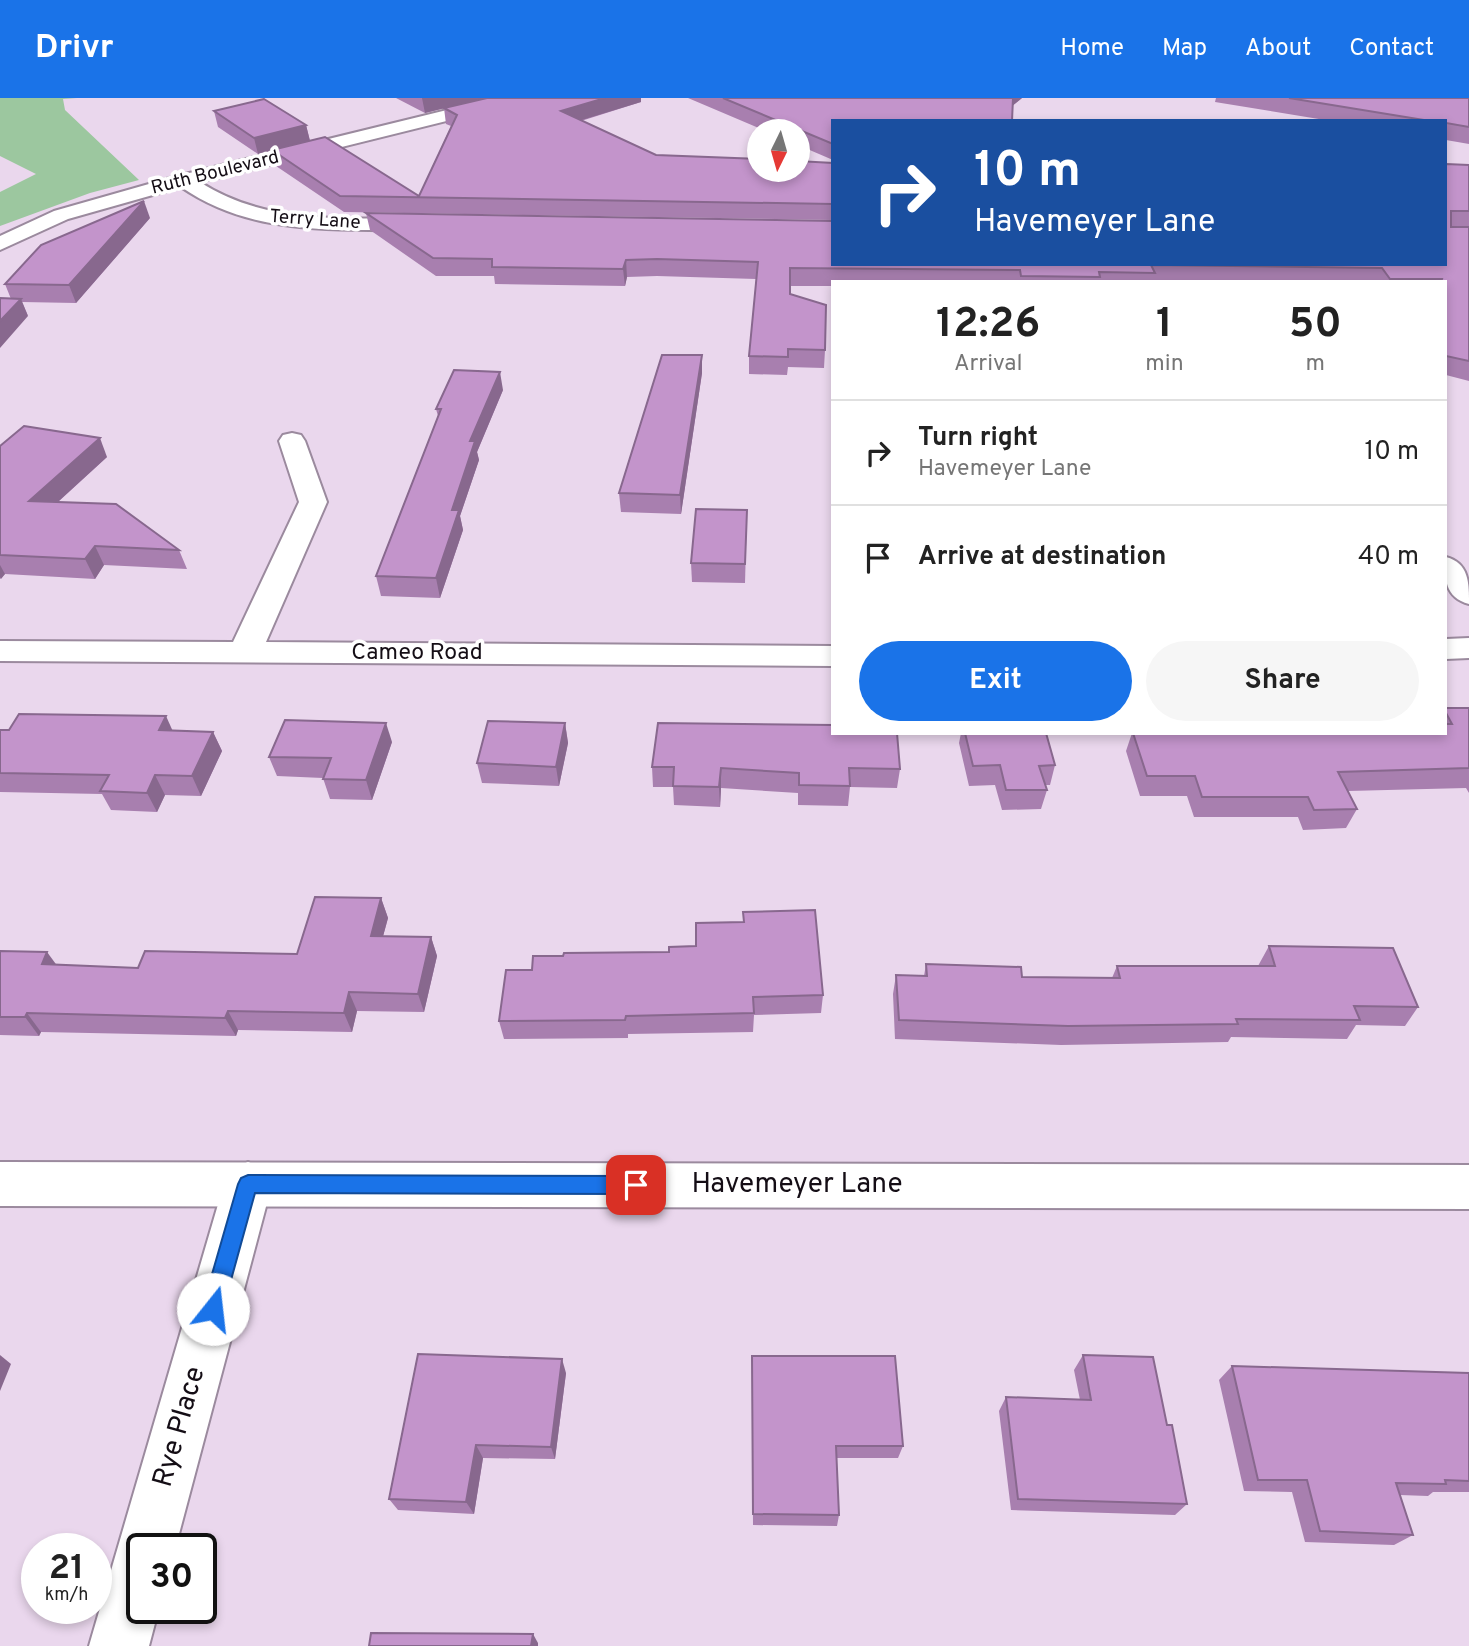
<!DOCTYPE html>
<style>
:root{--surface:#fff;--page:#f6f6f6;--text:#222;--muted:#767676;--line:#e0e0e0;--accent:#1a73e8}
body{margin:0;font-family:Overpass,sans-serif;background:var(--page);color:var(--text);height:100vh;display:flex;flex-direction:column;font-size:26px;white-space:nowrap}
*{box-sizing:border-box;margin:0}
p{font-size:23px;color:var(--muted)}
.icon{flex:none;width:38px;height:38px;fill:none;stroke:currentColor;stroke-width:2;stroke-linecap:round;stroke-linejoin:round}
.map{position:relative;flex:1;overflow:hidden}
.details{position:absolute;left:831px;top:182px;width:616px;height:455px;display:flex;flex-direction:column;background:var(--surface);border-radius:0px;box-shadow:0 4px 10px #0003}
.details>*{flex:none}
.top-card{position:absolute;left:831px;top:21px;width:616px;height:147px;border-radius:0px;box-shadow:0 4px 10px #0003;background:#1a4fa0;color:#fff;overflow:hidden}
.needle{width:46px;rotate:185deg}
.controls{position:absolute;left:747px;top:21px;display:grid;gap:14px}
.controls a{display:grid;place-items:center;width:63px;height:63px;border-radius:50%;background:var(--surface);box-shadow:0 4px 10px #0003;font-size:35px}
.speed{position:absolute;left:21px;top:1435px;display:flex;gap:14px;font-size:35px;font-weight:700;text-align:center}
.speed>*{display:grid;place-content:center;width:91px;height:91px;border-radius:50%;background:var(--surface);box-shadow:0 4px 10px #0003;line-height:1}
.speed small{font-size:18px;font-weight:400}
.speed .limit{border:4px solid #111;border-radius:10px;background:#fff;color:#111}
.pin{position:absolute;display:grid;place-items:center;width:60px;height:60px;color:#fff;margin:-30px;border-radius:14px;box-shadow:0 4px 10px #0006}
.me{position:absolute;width:77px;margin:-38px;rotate:16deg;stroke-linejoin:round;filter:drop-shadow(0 0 5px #0008)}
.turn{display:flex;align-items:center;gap:24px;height:147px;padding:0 28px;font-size:32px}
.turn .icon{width:91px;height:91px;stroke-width:2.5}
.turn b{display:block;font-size:49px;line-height:60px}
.eta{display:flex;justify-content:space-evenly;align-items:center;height:119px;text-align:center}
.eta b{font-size:42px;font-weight:700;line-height:49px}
.primary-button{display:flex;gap:14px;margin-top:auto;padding:14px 28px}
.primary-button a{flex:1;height:80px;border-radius:42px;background:var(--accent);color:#fff;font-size:28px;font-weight:700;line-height:80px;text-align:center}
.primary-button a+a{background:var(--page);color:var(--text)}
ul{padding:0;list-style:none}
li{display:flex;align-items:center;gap:21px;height:105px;padding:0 28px;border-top:2px solid var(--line)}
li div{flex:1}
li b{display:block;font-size:26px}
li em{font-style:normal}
header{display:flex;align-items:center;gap:42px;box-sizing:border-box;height:98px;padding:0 35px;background:var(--accent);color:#fff}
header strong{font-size:33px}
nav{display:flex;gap:38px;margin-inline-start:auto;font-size:24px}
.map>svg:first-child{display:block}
.green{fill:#9cc79f}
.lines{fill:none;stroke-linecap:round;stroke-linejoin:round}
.street-casing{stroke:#9b8a9e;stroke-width:4}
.secondary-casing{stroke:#9b8a9e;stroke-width:4}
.street{fill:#fff;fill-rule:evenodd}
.secondary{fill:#fff;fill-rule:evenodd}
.wall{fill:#a87faf}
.shaded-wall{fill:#88688e}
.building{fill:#c394cb;stroke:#88688e;stroke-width:2}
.route{fill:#1a73e8;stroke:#114b97;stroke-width:2}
.labels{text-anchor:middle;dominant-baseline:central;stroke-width:7;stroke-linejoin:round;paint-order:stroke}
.far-street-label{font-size:19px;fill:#140d15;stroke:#fff}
.street-label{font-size:23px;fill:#140d15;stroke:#fff}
.near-street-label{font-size:28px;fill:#140d15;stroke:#fff}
</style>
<header>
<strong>Drivr</strong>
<nav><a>Home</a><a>Map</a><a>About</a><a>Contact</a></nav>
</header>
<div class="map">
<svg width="1469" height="1548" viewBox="0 0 1469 1548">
<rect width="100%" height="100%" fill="#ead7ed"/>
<polygon class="green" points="0,0 77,0 63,1 65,12 139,82 90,95 0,128 0,94 36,76 0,58"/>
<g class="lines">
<g class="street-casing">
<g id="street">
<path d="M496 0H526L523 4 200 84C266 127 345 120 421 120L428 122 431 126 428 130C410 135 388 132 369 132 301 132 238 128 181 89L68 121 0 152V138L54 113 177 78Z"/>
<polygon points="292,335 301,337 305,343 327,404 266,544 833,548 833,568 0,563 0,543 233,544 299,404 279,343 283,337"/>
<path d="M1446 459C1469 465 1469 485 1469 506 1445 500 1444 480 1446 459Z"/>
<polygon points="1469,540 1469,560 1446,561 1446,541"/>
<polygon points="248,1064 265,1071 272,1086 175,1451 142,1451 142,1510 159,1510 149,1548 89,1548 224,1086 231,1071"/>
</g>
</g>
<g class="secondary-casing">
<polygon id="secondary" points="0,1064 1469,1067 1469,1111 0,1108"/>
</g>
<use href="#street" class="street"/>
<use href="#secondary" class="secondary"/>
</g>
<g class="wall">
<polygon points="396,0 485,0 425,15"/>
<polygon points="688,0 1022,0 1012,8 833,23 833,62 798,47 798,33 766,33"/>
<polygon points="1216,0 1469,0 1469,46 1446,42 1446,23 1331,23 1215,4"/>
<polygon points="641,4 581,23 656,57 833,65 833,122 344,114 276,68 272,52 258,56 218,29 214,13 306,27 310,43 419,98 451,28 446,26 444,10"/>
<polygon points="1446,66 1469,67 1469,283 1446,277 1446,184 833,184 833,188 790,188 790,196 825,252 824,270 788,269 787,277 749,276 749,258 756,181 657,178 627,179 625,188 495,186 494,178 436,178 370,132 366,115 833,123"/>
<polygon points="150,120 76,205 22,204 28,218 11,201 5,186"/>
<polygon points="702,257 702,275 681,416 621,414 619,395"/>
<polygon points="503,292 477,354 479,362 460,418 463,432 440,500 381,498 376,478 438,318 436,311"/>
<polygon points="0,348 107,359 58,404 179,452 187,471 104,467 95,481 5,476 0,481"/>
<polygon points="747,412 745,485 692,484 691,465"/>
<polygon points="1446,610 1469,610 1469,695 1466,690 1348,693 1357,711 1346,730 1303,732 1298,719 1194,719 1187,698 1140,698 1126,653 1132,635 1446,635"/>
<polygon points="565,625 568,645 559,688 482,685 477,665"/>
<polygon points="833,627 900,671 897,690 850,689 848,708 798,707 798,695 721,690 720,709 674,707 673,689 653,689 652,669"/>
<polygon points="0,632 213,634 222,653 201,698 165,697 157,714 111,712 102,696 0,694"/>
<polygon points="961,635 1046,635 1055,667 1050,687 1045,687 1047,692 1041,711 1002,712 995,687 969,688 959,645"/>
<polygon points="392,644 372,702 330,701 323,680 277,678 269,659"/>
<polygon points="381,800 388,820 383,838 431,839 437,858 424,914 357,913 352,934 238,932 236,938 41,934 39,938 0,937 0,853 56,867 138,870 297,856"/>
<polygon points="743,814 823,897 821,915 754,917 753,934 628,936 628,940 504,941 499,923 532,872 669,854 696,848 743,824"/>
<polygon points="1269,848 1418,909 1405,928 1356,927 1347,941 1231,939 1228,944 1061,947 895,941 893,896 896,877 924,878 926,866 1022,879 1112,880 1117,868 1258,868"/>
<polygon points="1083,1257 1167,1327 1187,1406 1175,1417 1011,1412 999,1313 1006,1299 1080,1302 1074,1272"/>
<polygon points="752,1258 903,1348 898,1360 836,1360 839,1417 837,1428 753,1427"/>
<polygon points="1232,1268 1469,1275 1469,1394 1433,1394 1428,1398 1400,1397 1413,1437 1394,1447 1305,1444 1292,1394 1244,1393 1219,1282"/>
<polygon points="566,1275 555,1361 483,1360 474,1416 398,1412 389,1401"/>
</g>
<g class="shaded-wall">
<polygon points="422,0 485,0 425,15"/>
<polygon points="605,0 641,0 641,4 562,28 561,13"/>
<polygon points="1012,0 1022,0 1011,9"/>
<polygon points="306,27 310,43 258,56 254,40"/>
<polygon points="144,103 150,120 76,205 69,187"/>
<polygon points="626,162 627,179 625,188 623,171"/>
<polygon points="21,201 28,218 0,250 0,223"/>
<polygon points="702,257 702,275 681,416 680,397"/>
<polygon points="500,274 503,292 477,354 479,362 460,418 463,432 440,500 436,480 452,412 470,343"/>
<polygon points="100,340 107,359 38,422 29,403"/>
<polygon points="95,448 104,467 95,481 85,461"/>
<polygon points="0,467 5,476 1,481 0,479"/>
<polygon points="166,618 175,638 159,632"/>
<polygon points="386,625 392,644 372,702 366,682"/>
<polygon points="565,625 568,645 559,688 556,669"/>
<polygon points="213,634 222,653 201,698 192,678"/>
<polygon points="721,670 721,690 720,709 719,689"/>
<polygon points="155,677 165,697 157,714 147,695"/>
<polygon points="381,800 388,820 378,857 371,838"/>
<polygon points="431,839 437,858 424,914 418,896"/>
<polygon points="47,854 61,873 42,866"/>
<polygon points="349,894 357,913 352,934 344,915"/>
<polygon points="228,913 238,932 236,938 225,920"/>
<polygon points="27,915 41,934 39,938 25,919"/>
<polygon points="0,1257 11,1266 0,1293"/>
<polygon points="562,1261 566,1275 555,1361 551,1349"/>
<polygon points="476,1347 483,1360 474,1416 466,1404"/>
<polygon points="533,1536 538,1545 538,1548 531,1548"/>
</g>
<g class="building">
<polygon points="487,0 605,0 561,13 656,57 760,61 760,72 798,72 798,63 833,65 833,106 340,98 272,52 325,39 419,98 457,17 444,10"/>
<polygon points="723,0 1013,0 1012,23 833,23 833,46"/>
<polygon points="1289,0 1469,0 1469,29 1446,25 1446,23 1430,23"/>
<polygon points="264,1 306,27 254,40 214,13"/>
<polygon points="1446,66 1469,67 1469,113 1451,113 1451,129 1469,129 1469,263 1446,258 1446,184 1441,184 1442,181 1390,181 1382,170 1151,167 1155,175 1099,174 1100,179 1021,178 1020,172 790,170 790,196 826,207 825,252 788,251 788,259 749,258 758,164 657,161 626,162 623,171 492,169 492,161 433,160 366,115 833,123 833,166 1446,166"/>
<polygon points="144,103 69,187 5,186 41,147"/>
<polygon points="0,200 21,201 0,223"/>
<polygon points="662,257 702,257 680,397 619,395"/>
<polygon points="454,272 500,274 470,343 475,343 452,412 459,412 436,480 376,478 441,311 436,311"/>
<polygon points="24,328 100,340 29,403 116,406 179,452 95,448 85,461 0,457 0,348"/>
<polygon points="696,411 747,412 745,466 691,465"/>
<polygon points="1446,610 1469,610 1469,670 1338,674 1357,711 1314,712 1308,699 1202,699 1195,678 1147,678 1133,635 1446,635 1446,626 1452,626 1446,615"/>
<polygon points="19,616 166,618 159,632 213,634 192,678 155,677 147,695 100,693 109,677 0,675 0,632 9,632"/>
<polygon points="285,622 386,625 366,682 323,681 331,660 269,659"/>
<polygon points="488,623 565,625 556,669 477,665"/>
<polygon points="658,625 833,627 833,635 897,635 900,671 849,670 850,688 799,687 799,675 721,670 719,689 673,688 674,669 652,669"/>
<polygon points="965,635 1046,635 1055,667 1039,668 1047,692 1006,692 1000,667 973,668"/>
<polygon points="315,799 381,800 371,838 431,839 418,896 349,894 344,915 228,913 225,920 27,915 25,919 0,919 0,853 47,854 42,866 138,870 145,853 297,856"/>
<polygon points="815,812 823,897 753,899 754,915 626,918 625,922 499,923 506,872 532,872 533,858 563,858 564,855 669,854 669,849 696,848 696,825 744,824 743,814"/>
<polygon points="1269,848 1393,850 1418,909 1354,908 1360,922 1236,921 1238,926 1068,928 899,922 896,877 927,878 926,866 1021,869 1022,879 1120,880 1117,868 1275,868"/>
<polygon points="418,1256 562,1261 551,1349 476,1347 466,1404 389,1401"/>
<polygon points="1083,1257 1153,1259 1167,1327 1172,1327 1187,1406 1018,1401 1006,1299 1091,1302"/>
<polygon points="752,1258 895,1258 903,1348 836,1348 839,1417 753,1416"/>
<polygon points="1232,1268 1469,1275 1469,1383 1445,1382 1446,1386 1396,1385 1413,1437 1320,1433 1307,1382 1258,1382"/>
<polygon points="371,1535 533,1536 531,1548 369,1548"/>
</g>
<polygon class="route" points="248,1077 636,1078 643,1081 646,1087 643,1093 636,1096 255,1095 223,1211 220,1218 213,1222 205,1218 202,1211 238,1086 241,1080"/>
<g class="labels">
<g class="far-street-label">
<text transform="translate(215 75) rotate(-14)">Ruth Boulevard</text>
<text transform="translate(315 122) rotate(4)">Terry Lane</text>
</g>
<g class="street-label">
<text x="417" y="555">Cameo Road</text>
</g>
<g class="near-street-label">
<text x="797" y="1087">Havemeyer Lane</text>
<text transform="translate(180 1329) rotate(-74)">Rye Place</text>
</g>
</g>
</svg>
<div class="controls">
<a><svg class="needle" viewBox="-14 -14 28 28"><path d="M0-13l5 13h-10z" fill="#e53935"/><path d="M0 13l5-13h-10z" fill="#767676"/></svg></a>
</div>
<div class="speed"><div>21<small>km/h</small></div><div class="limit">30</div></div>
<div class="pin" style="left:636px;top:1087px;background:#d93025"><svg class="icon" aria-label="arrive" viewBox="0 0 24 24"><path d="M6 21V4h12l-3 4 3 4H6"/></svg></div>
<svg class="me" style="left:213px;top:1211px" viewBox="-20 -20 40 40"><circle r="19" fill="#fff"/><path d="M0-13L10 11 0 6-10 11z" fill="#1a73e8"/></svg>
<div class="top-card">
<div class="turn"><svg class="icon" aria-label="right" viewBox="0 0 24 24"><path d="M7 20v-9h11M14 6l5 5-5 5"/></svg><div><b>10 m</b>Havemeyer Lane</div></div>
</div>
<section class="details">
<div class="eta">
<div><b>12:26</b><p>Arrival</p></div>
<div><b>1</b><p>min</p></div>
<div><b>50</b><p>m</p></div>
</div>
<ul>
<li><svg class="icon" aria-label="right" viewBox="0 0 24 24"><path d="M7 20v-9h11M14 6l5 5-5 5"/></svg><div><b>Turn right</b><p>Havemeyer Lane</p></div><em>10 m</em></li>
<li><svg class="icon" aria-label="arrive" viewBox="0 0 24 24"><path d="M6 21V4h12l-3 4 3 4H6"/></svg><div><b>Arrive at destination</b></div><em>40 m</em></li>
</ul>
<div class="primary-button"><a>Exit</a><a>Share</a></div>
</section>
</div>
